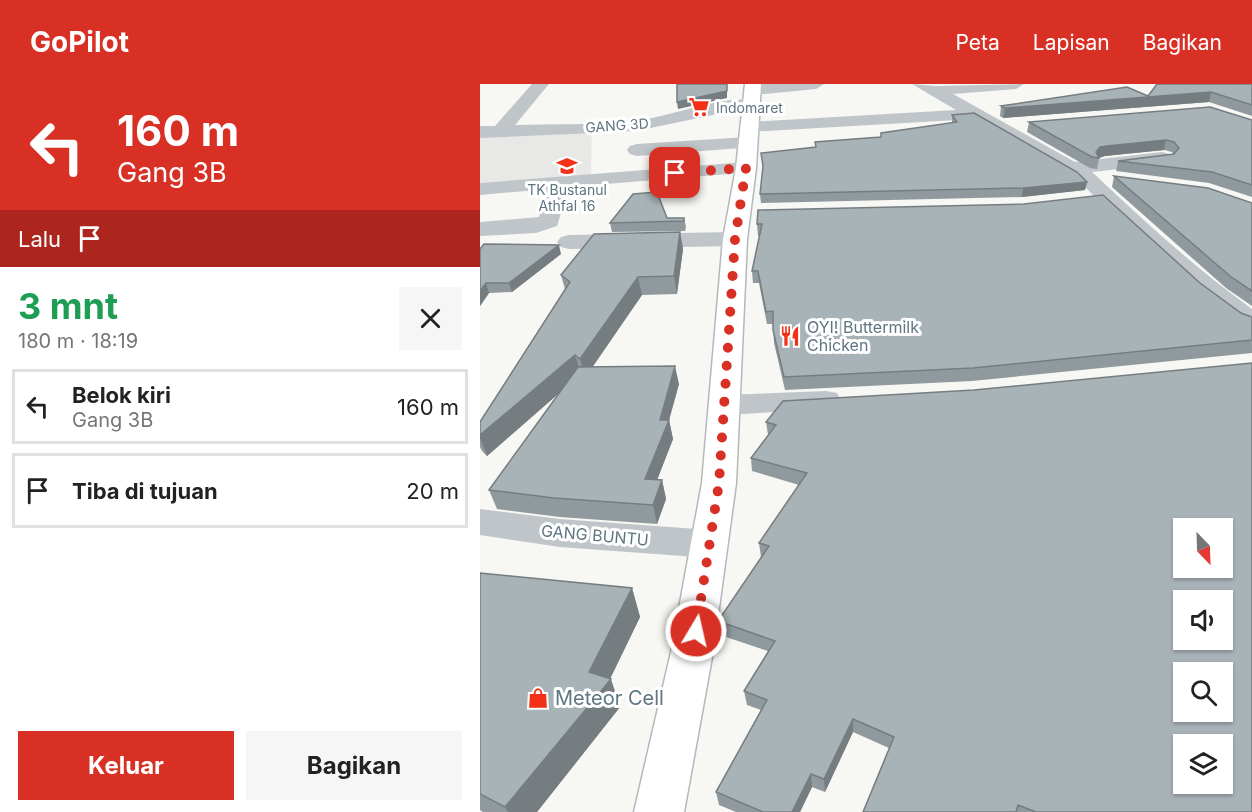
<!DOCTYPE html>
<html lang="id">
<meta charset="utf-8">
<style>
:root{--surface:#fff;--page:#f6f6f6;--text:#222;--muted:#767676;--line:#e0e0e0;--accent:#d93025}
body{margin:0;font-family:Inter,sans-serif;background:var(--page);color:var(--text);height:100vh;display:flex;flex-direction:column;font-size:22px;white-space:nowrap}
*{box-sizing:border-box;margin:0}
p{font-size:20px;color:var(--muted)}
.icon{flex:none;width:33px;height:33px;fill:none;stroke:currentColor;stroke-width:2;stroke-linecap:round;stroke-linejoin:round}
.map{position:relative;flex:1;overflow:hidden}
.details{display:flex;flex-direction:column;background:var(--surface);width:480px}
.details>*{flex:none}
.guide{background:#d93025;color:#fff;overflow:hidden}
.needle{width:39px;rotate:157deg}
.fabs{position:absolute;left:693px;top:434px;display:grid;gap:12px}
.fabs a{display:grid;place-items:center;width:60px;height:60px;border-radius:0px;background:var(--surface);box-shadow:0 2px 4px #0004;font-size:30px}
.pin{position:absolute;display:grid;place-items:center;width:51px;height:51px;color:#fff;margin:-26px;border-radius:12px;box-shadow:0 3px 9px #0006}
.me{position:absolute;width:66px;margin:-33px;rotate:9deg;stroke-linejoin:round;filter:drop-shadow(0 0 4px #0008)}
.turn{display:flex;align-items:center;gap:21px;height:126px;padding:0 18px;font-size:27px}
.turn .icon{width:78px;height:78px;stroke-width:2.5}
.turn b{display:block;font-size:42px;line-height:51px}
.then{display:flex;align-items:center;height:57px;padding:0 18px;background:#0003;gap:12px;font-size:22px}
.round{display:grid;place-items:center;flex:none;width:63px;height:63px;border-radius:0px;background:var(--page)}
.overview{display:flex;align-items:center;justify-content:space-between;height:102px;padding:0 18px}
h1{font-size:36px;font-weight:700;line-height:45px;color:#1e9e55}
.button{display:flex;gap:12px;margin-top:auto;padding:12px 18px}
.button a{flex:1;height:69px;border-radius:0px;background:var(--accent);color:#fff;font-size:24px;font-weight:700;line-height:69px;text-align:center}
.button a+a{background:var(--page);color:var(--text)}
ul{padding:0;list-style:none}
li{display:flex;align-items:center;gap:18px;height:75px;margin:0 12px 9px;padding:0 6px;border:3px solid var(--line);border-radius:0px}
li div{flex:1}
li b{display:block;font-size:22px}
li em{font-style:normal}
header{display:flex;align-items:center;gap:36px;box-sizing:border-box;height:84px;padding:0 30px;background:var(--accent);color:#fff}
header strong{font-size:28px}
nav{display:flex;gap:33px;margin-inline-start:auto;font-size:21px}
main{display:flex;flex:1;min-height:0}
.map>svg:first-child{display:block}
.built{fill:#e8e8e7}
.lines{fill:none;stroke-linecap:round;stroke-linejoin:round}
.primary-casing{stroke:#b2b9bc;stroke-width:3}
.street{fill:#bfc5c8;fill-rule:evenodd}
.primary{fill:#fff;fill-rule:evenodd}
.wall{fill:#909a9e}
.shaded-wall{fill:#767d81}
.building{fill:#a8b3b8;stroke:#767d81;stroke-width:1.5;fill-rule:evenodd}
.route{stroke:#d93025;stroke-width:10;stroke-dasharray:0 18}
.labels{text-anchor:middle;dominant-baseline:central;stroke-width:6;stroke-linejoin:round;paint-order:stroke}
.far-poi-label{font-size:14px;fill:#5f7681;stroke:#fff;text-anchor:start}
.far-street-label{font-size:14px;fill:#5f7681;stroke:#fff}
.poi-label{font-size:16px;fill:#5f7681;stroke:#fff;text-anchor:start}
.street-label{font-size:16px;fill:#5f7681;stroke:#fff}
.near-poi-label{font-size:20px;fill:#5f7681;stroke:#fff;text-anchor:start}
</style>
<header>
<strong>GoPilot</strong>
<nav><a>Peta</a><a>Lapisan</a><a>Bagikan</a></nav>
</header>
<main>
<section class="details">
<div class="guide">
<div class="turn"><svg class="icon" aria-label="left" viewBox="0 0 24 24"><path d="M17 20v-9H6M10 6l-5 5 5 5"/></svg><div><b>160 m</b>Gang 3B</div></div>
<div class="then">Lalu<svg class="icon" aria-label="arrive" viewBox="0 0 24 24"><path d="M6 21V4h12l-3 4 3 4H6"/></svg></div>
</div>
<div class="overview"><div><h1>3 mnt</h1><p>180 m · 18:19</p></div><a class="round"><svg class="icon" aria-label="close" viewBox="0 0 24 24"><path d="M6 6l12 12M18 6L6 18"/></svg></a></div>
<ul>
<li><svg class="icon" aria-label="left" viewBox="0 0 24 24"><path d="M17 20v-9H6M10 6l-5 5 5 5"/></svg><div><b>Belok kiri</b><p>Gang 3B</p></div><em>160 m</em></li>
<li><svg class="icon" aria-label="arrive" viewBox="0 0 24 24"><path d="M6 21V4h12l-3 4 3 4H6"/></svg><div><b>Tiba di tujuan</b></div><em>20 m</em></li>
</ul>
<div class="button"><a>Keluar</a><a>Bagikan</a></div>
</section>
<div class="map">
<svg width="772" height="728" viewBox="0 0 772 728">
<rect width="100%" height="100%" fill="#f7f7f3"/>
<polygon class="built" points="112,44 111,93 75,106 0,109 0,54 6,49"/>
<g class="lines">
<g class="primary-casing">
<polygon id="primary" points="265,0 281,0 276,84 267,155 256,399 233,568 204,728 154,728 191,568 222,399 243,155 256,84"/>
</g>
<g class="street">
<path d="M52 0H69L35 41C75 40 115 41 155 37 190 33 246 9 278 17L281 21 278 25 252 27 156 47 0 54V42H15Z"/>
<polygon points="285,0 344,0 336,5 273,11 265,6 267,3"/>
<path d="M432 0 456 2 544 0 536 5 473 10 595 78 682 68 689 70 692 74 689 78 682 80 612 88C663 136 715 184 772 225V246L762 244 727 216 648 146 597 95 494 35 268 48 262 47 259 43 262 39 268 38 476 26Z"/>
<polygon points="267,53 274,55 276,59 274,63 157,72 150,70 147,66 150,62 157,60"/>
<polygon points="266,78 273,80 276,84 273,88 89,103 77,142 56,149 0,152 0,138 59,133 67,105 0,111 0,99"/>
<polygon points="255,148 263,150 267,155 263,160 255,162 89,165 81,163 77,158 81,153 89,151"/>
<polygon points="346,307 357,309 361,316 357,323 346,325 245,331 234,328 229,321 234,314 245,311"/>
<polygon points="0,425 80,435 230,446 243,450 249,460 243,470 230,474 80,463 0,451"/>
</g>
<use href="#primary" class="primary"/>
</g>
<g class="wall">
<polygon points="772,0 772,32 729,18 523,34 520,32 521,22 668,12"/>
<polygon points="472,31 607,98 605,106 542,113 281,119 280,110 283,85 281,69 335,63 335,58 401,53 472,39"/>
<polygon points="772,36 772,113 729,99 636,87 638,77 693,70 692,68 684,66 625,72 619,74 617,85 610,84 547,48 549,38"/>
<polygon points="634,92 772,119 772,222 746,204 632,103"/>
<polygon points="278,126 720,199 761,229 772,233 772,269 492,297 305,306 294,259 293,240 287,240 279,199 273,199 272,187 279,152 278,152 277,140"/>
<polygon points="187,134 204,134 206,143 205,147 132,148 130,139"/>
<polygon points="200,148 203,165 197,210 162,211 112,283 199,300 189,336 193,355 177,396 182,396 186,415 177,440 80,433 17,425 9,406 79,309 7,372 2,367 0,363 0,338 85,205 81,191"/>
<polygon points="0,165 81,170 32,208 9,209 0,222"/>
<polygon points="494,306 772,728 383,728 409,664 373,648 345,708 332,703 320,728 256,728 239,721 236,708 281,626 267,621 264,607 288,567 240,551 238,537 281,473 279,459 319,401 272,387 271,374 288,351 286,338"/>
<polygon points="0,489 152,504 160,533 130,595 140,623 57,728 3,728 0,726"/>
</g>
<g class="shaded-wall">
<polygon points="247,0 247,14 198,25 197,18"/>
<polygon points="731,8 729,18 523,34 525,24"/>
<polygon points="686,56 684,66 625,72 618,74 616,68 620,63 627,62"/>
<polygon points="607,98 605,106 542,113 543,104"/>
<polygon points="200,148 203,165 197,210 194,192"/>
<polygon points="79,161 81,170 32,208 29,199"/>
<polygon points="158,193 162,211 105,294 100,275"/>
<polygon points="6,199 9,209 0,222 0,207"/>
<polygon points="95,271 101,290 7,372 0,354 0,351"/>
<polygon points="195,282 199,300 189,336 193,355 170,414 165,395 180,336"/>
<polygon points="182,396 186,415 177,440 173,421"/>
<polygon points="152,504 160,533 129,597 131,595 140,623 57,728 28,728 25,723"/>
<polygon points="373,635 373,648 345,708 344,695"/>
<polygon points="331,690 332,703 320,728 312,728"/>
</g>
<g class="building">
<polygon points="197,0 247,0 247,7 197,18"/>
<polygon points="677,0 772,0 772,21 731,8 525,24 521,22 647,3 668,12"/>
<polygon points="730,23 772,36 772,101 732,88 638,77 694,70 699,64 694,58 686,56 627,62 620,63 616,68 619,74 612,73 549,38"/>
<polygon points="494,29 597,88 607,98 543,104 280,110 283,82 281,69 336,63 335,58 401,53 401,49 477,38 472,31"/>
<polygon points="634,92 728,104 772,119 772,207 750,192"/>
<polygon points="177,108 187,134 204,134 204,137 130,139 153,110"/>
<polygon points="623,111 720,199 761,229 772,233 772,256 493,284 304,293 293,246 293,227 286,228 278,187 272,187 282,140 277,140 278,126 544,120"/>
<polygon points="200,148 194,192 158,193 100,275 95,271 0,351 0,338 90,198 81,191 114,150"/>
<polygon points="4,160 79,161 29,199 6,199 0,207 0,165"/>
<path d="M772 279V728H556L538 721 536 728H383L414 653 373 635 344 695 331 690 312 728H283L236 708 287 616 264 607 295 557 238 537 289 462 279 459 327 389 271 374 296 341 286 338 303 317 494 306ZM704 444H742V483H704ZM704 516H742V555H704ZM704 588H742V627H704ZM704 660H742V699H704Z"/>
<polygon points="195,282 180,336 189,336 165,395 182,396 173,421 74,414 9,406 98,283"/>
<polygon points="0,489 152,504 109,588 131,595 25,723 0,710"/>
</g>
<g class="lines">
<polyline class="route" points="195,89 266,84 255,155 239,399 216,547"/>
</g>
<defs>
<g id="supermarket-bare" transform="scale(1.62)"><path d="M-6-5.5h2.5l.6 2H6L4.5 2H-2.5L-4.4-4H-6ZM-1.5 3.2a1.3 1.3 0 1 0 .1 0ZM3 3.2a1.3 1.3 0 1 0 .1 0Z" fill="#f23118" stroke="#fff" stroke-width="2.5" paint-order="stroke"/></g>
<g id="school-bare" transform="scale(1.62)"><path d="M0-5L7-2L0 1L-7-2ZM-4 1L0 2.5L4 1V4Q0 6-4 4Z" fill="#f23118" stroke="#fff" stroke-width="2.5" paint-order="stroke"/></g>
<g id="restaurant-bare" transform="scale(1.62)"><path d="M-5-6h1v4h1v-4h1v4h1v-4h1v5L-1.5 .5V6h-2V.5L-5-1ZM5-6V6H3V1.5H1.5Q1.5-4 5-6Z" fill="#f23118" stroke="#fff" stroke-width="2.5" paint-order="stroke"/></g>
<g id="shop-bare" transform="scale(1.62)"><path d="M-5-2.5h2.3a2.7 3.5 0 0 1 5.4 0H5L5.5 6h-11ZM-1.5-2.5h3a1.5 2.3 0 0 0-3 0Z" fill="#f23118" stroke="#fff" stroke-width="2.5" paint-order="stroke"/></g>
</defs>
<g fill-rule="evenodd">
<use href="#supermarket-bare" x="219" y="23"/>
<use href="#school-bare" x="87" y="82"/>
<use href="#restaurant-bare" x="310" y="252"/>
<use href="#shop-bare" x="58" y="614"/>
</g>
<g class="labels">
<g class="far-poi-label">
<text x="236" y="23">Indomaret</text>
<text x="87" y="105" text-anchor="middle">TK Bustanul<tspan x="87" dy="16">Athfal 16</tspan></text>
</g>
<g class="far-street-label">
<text transform="translate(137 41) rotate(-4)">GANG 3D</text>
</g>
<g class="poi-label">
<text x="327" y="243">OYI! Buttermilk<tspan x="327" dy="18">Chicken</tspan></text>
</g>
<g class="street-label">
<text transform="translate(115 451) rotate(5)">GANG BUNTU</text>
</g>
<g class="near-poi-label">
<text x="75" y="614">Meteor Cell</text>
</g>
</g>
</svg>
<div class="fabs">
<a><svg class="needle" viewBox="-14 -14 28 28"><path d="M0-13l5 13h-10z" fill="#e53935"/><path d="M0 13l5-13h-10z" fill="#767676"/></svg></a>
<a><svg class="icon" aria-label="sound" viewBox="0 0 24 24"><path d="M4 9h4l5-4v14l-5-4H4zM17 9q2 3 0 6"/></svg></a>
<a><svg class="icon" aria-label="search" viewBox="0 0 24 24"><circle cx="10" cy="10" r="6"/><path d="M15 15l6 6"/></svg></a>
<a><svg class="icon" aria-label="layers" viewBox="0 0 24 24"><path d="M12 4l9 5-9 5-9-5zM3 14l9 5 9-5"/></svg></a>
</div>
<div class="pin" style="left:195px;top:89px;background:#d93025"><svg class="icon" aria-label="arrive" viewBox="0 0 24 24"><path d="M6 21V4h12l-3 4 3 4H6"/></svg></div>
<svg class="me" style="left:216px;top:547px" viewBox="-20 -20 40 40"><circle r="17" fill="#d93025" stroke="#fff" stroke-width="3"/><path d="M0-11L8 9 0 5-8 9z" fill="#fff"/></svg>
</div>
</main>
